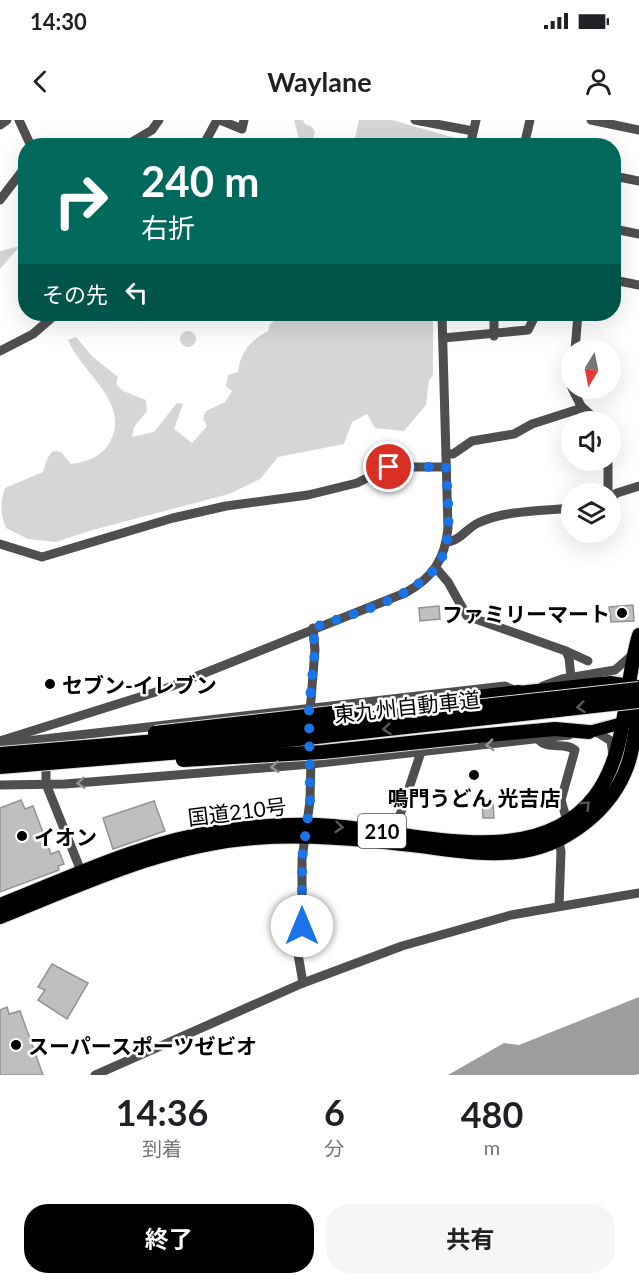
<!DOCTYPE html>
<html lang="ja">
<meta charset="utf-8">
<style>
:root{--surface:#fff;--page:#f6f6f6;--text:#202124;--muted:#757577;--accent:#000}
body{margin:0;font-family:Lato,"Noto Sans JP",sans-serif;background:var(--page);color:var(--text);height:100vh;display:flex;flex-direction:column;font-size:22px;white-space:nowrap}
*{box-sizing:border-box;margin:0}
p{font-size:20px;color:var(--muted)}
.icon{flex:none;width:33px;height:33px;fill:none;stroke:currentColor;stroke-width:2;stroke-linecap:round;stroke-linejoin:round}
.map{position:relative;height:955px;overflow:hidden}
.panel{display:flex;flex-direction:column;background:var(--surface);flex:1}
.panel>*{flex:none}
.guide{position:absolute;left:18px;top:18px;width:603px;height:183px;border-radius:24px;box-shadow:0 6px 24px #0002;background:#00695c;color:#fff;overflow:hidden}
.needle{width:39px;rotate:190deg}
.buttons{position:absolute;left:561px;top:219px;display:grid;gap:12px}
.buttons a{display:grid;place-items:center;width:60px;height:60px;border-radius:50%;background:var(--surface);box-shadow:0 6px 24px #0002;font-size:30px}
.pin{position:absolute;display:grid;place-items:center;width:51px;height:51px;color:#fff;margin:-26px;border:3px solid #fff;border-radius:50%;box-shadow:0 2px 6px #0007}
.me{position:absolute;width:66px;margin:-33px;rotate:0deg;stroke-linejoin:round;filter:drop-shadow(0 0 4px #0008)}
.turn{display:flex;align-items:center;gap:21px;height:126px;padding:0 24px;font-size:27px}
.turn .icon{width:78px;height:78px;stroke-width:2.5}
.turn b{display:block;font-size:42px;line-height:51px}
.then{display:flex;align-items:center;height:57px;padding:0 24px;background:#0003;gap:12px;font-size:22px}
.eta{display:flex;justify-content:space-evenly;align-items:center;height:102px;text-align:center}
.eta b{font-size:36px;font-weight:700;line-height:42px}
.action{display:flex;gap:12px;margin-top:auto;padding:12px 24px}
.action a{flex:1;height:69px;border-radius:24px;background:var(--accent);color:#fff;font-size:24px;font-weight:700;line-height:69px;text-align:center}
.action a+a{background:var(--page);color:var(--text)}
.status{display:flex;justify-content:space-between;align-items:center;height:42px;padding:0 30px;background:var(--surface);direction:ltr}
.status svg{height:16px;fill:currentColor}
header{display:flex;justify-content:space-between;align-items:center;height:78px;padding:0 24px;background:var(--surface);font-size:27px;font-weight:700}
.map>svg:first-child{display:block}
.green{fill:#d6d6d6}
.water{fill:#9d9d9d}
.building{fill:#bfbfbf;stroke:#939393;stroke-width:1.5}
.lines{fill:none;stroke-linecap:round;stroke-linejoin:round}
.major-casing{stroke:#dbdbdb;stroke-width:15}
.highway-casing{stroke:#dbdbdb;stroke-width:16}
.minor{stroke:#4f4f4f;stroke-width:9}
.major{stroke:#000;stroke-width:12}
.highway{stroke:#000;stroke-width:14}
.highway-bridge-casing{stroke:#dbdbdb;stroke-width:16;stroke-linecap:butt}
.highway-bridge{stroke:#000;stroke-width:14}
.oneway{stroke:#595959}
.oneway2{stroke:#959595}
.route{stroke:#1a73e8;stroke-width:10;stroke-dasharray:0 18}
.poi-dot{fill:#000;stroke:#fff;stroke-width:2}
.labels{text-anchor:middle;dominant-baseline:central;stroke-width:5;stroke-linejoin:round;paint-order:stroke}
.shield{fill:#fff;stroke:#4c4c4c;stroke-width:1.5}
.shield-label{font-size:20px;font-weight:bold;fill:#000}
.poi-label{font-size:21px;font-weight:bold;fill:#000;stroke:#fff;text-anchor:start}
.street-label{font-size:21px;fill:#000;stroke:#fff}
</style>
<div class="status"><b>14:30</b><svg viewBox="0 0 49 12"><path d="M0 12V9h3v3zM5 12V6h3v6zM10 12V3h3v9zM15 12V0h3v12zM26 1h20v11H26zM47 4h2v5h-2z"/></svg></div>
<header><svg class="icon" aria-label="back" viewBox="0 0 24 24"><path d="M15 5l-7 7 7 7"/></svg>Waylane<svg class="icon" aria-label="person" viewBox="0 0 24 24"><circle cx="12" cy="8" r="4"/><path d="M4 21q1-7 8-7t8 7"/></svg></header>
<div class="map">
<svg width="639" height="955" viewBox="0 0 639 955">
<rect width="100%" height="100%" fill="#fff"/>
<g class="green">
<polygon points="294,0 303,0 305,4 312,7 315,12 313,19 308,22 299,19"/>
<polygon points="359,0 392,0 462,20 460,25 357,25 354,23"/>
<polygon points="20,126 0,149 0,131"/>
<path d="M278 194H433V256L429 260 426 285 404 311 375 308 367 294 352 302 344 324 278 337 260 359 229 374 89 411 56 422 28 419 6 408C0 392 0 383 5 368L43 352 48 337 53 331 61 332 71 344C86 342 102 337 110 322 131 282 82 254 68 220L76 217 92 236 118 257 116 264 123 271 146 280 147 291 134 307 132 317 154 312 177 283 183 284 174 309 192 323 207 306 203 298 206 291 225 282 232 271 226 266 228 255 238 252C241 231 250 221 268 211L270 204 279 198Z"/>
<circle cx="188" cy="219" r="8"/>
</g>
<polygon class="water" points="639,877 639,954 636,955 448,955 504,923 519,925"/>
<g class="building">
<polygon points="633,485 634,501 611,502 609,487"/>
<polygon points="439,486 440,499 420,501 419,488"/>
<polygon points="21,680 25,689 33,686 51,734 59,731 64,744 58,746 59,750 0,772 0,688"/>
<polygon points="154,681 165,711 113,729 103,698"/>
<polygon points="482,683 493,683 494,698 483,698"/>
<polygon points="52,844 88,863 67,899 38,880 45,870 38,867"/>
<polygon points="7,887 9,894 20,891 43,955 0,955 0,890"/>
</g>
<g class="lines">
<g class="major-casing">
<g id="major">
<polyline points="519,572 610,562 637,566"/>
<polyline points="589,612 630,601"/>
</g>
</g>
<g class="highway-casing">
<g id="highway">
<polyline points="452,580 519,572"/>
<polyline points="477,616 555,609 589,612"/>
<path d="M0 785C70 758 140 723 215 712 253 706 294 703 333 706 414 712 537 753 595 676 629 631 623 567 639 515"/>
<path d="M0 797C83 764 164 725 254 718 307 714 359 719 412 725 446 729 481 736 516 732 564 727 612 691 628 644 634 626 636 606 639 587"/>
</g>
</g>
<g class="minor">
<polyline points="19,0 31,26"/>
<polyline points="220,0 242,9 244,0"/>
<polyline points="415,0 473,11"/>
<polyline points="591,0 639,10"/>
<polyline points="0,5 7,0"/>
<polyline points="125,26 152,10 159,0"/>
<polyline points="203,26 217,0"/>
<polyline points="470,26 476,0"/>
<polyline points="524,26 530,0"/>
<polyline points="614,56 639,61"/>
<polyline points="0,80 26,46"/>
<polyline points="614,109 639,114"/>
<polyline points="614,160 639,165"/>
<polyline points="494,216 494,194"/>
<polyline points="443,218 528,210 536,194"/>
<polyline points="575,230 578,194"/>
<polyline points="0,231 33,214 56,194"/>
<polyline points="572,252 572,267"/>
<polyline points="572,268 581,286 599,302"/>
<polyline points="446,334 453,334 472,321 514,314 532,304 582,288"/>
<polyline points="608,374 608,340"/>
<polyline points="610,378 617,373 639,366"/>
<path d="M446 422C459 422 467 408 478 403 505 390 542 391 572 388"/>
<polyline points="0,424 42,437 173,398 226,386 308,375 357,363 389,347 446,347"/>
<polyline points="436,448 448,462 467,496 566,531 569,538 571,557"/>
<polyline points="566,531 588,541"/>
<polyline points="543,566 562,559 615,550 632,535"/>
<polyline points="310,592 315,530 313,508"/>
<polyline points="595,611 611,621 613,635"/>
<path d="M538 619C548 631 564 621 575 630L561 680 567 701"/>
<path d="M0 621 162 570 405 473C433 458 445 439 448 408L442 194"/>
<polyline points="0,624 505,566 518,572"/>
<polyline points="46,639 46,664 83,756"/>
<polyline points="0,665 65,664 311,644 569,615"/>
<polyline points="394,713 421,632"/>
<polyline points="559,720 561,732 559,786"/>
<polyline points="303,863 298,834 302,806 302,739 310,681 311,639"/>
<polyline points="95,955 303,863 402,826 511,795 639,773"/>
</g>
<use href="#major" class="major"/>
<use href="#highway" class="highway"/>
<g class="highway-bridge-casing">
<g id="highway-bridge">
<polyline points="155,613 350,591"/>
<polyline points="0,634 181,619 639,569"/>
<polyline points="183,640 323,632 477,616"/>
<polyline points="0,647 182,632 639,581"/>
</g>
</g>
<use href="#highway-bridge" class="highway-bridge"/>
</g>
<defs><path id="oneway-chevron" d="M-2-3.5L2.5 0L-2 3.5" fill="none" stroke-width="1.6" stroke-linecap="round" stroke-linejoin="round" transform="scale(1.5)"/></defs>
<g class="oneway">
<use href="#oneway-chevron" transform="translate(581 587) rotate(174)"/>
<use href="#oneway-chevron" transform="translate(387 609) rotate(174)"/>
<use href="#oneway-chevron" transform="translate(586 685) rotate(-45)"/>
<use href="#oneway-chevron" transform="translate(339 707) rotate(5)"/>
</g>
<g class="oneway2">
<use href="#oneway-chevron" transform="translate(490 625) rotate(174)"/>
<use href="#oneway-chevron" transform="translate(275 647) rotate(175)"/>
<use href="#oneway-chevron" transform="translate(81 663) rotate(175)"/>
</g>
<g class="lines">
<path class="route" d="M302 806V739L310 681 309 587 315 530 313 508C355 492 435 475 446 426 451 401 447 373 446 347H389"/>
</g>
<g class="poi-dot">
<circle cx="622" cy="493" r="6"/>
<circle cx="50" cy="564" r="6"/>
<circle cx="474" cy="655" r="6"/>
<circle cx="22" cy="716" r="6"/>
<circle cx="16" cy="925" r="6"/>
</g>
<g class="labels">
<rect class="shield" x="358" y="694" width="48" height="34" rx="4.5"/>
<g class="shield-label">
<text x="382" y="711">210</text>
</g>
<g class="poi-label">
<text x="610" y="493" text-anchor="end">ファミリーマート</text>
<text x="62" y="564">セブン-イレブン</text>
<text x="474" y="677" text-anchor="middle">鳴門うどん 光吉店</text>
<text x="34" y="716">イオン</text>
<text x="28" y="925">スーパースポーツゼビオ</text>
</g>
<g class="street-label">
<text transform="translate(407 586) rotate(-6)">東九州自動車道</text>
<text transform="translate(237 691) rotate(-7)">国道210号</text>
</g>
</g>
</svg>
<div class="buttons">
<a><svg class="needle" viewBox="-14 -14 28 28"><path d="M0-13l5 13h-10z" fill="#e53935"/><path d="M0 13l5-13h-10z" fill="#757577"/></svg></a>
<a><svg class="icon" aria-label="sound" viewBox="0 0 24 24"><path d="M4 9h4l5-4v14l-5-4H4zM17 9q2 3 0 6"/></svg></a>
<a><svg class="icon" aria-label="layers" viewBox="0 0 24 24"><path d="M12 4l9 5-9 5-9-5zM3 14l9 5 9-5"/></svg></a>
</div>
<div class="pin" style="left:389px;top:347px;background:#d93025"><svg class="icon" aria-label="arrive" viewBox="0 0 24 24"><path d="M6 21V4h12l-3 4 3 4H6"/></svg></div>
<svg class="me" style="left:302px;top:806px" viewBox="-20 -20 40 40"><circle r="19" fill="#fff"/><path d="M0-13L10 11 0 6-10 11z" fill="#1a73e8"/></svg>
<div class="guide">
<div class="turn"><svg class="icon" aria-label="right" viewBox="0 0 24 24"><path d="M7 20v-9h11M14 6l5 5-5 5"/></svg><div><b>240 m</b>右折</div></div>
<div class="then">その先<svg class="icon" aria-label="left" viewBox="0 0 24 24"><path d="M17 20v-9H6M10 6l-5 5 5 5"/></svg></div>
</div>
</div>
<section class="panel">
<div class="eta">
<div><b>14:36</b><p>到着</p></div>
<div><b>6</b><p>分</p></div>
<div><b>480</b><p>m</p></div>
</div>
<div class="action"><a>終了</a><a>共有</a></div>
</section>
